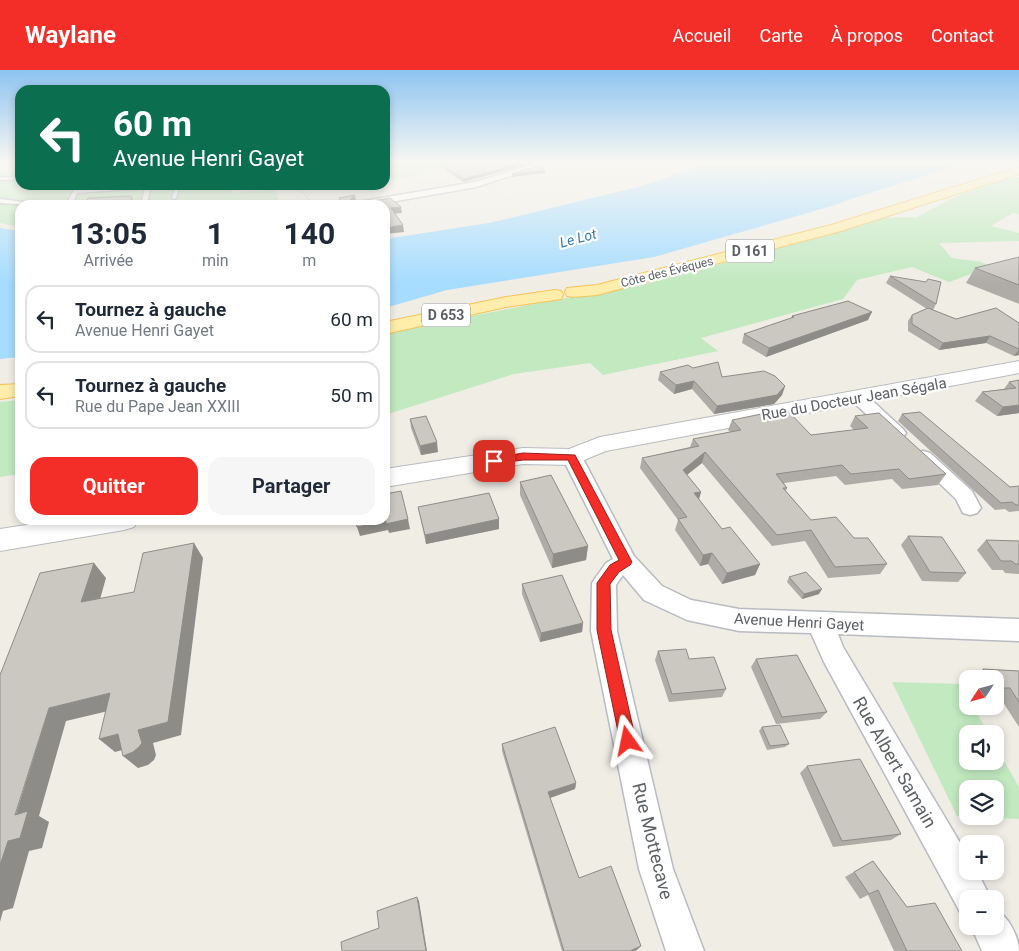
<!DOCTYPE html>
<html lang="fr">
<meta charset="utf-8">
<style>
:root{--surface:#fff;--page:#f6f6f7;--text:#1f2937;--muted:#747a83;--line:#e0e1e3;--accent:#f32e28}
body{margin:0;font-family:Roboto,sans-serif;background:var(--page);color:var(--text);height:100vh;display:flex;flex-direction:column;font-size:19px;white-space:nowrap}
*{box-sizing:border-box;margin:0}
p{font-size:16px;color:var(--muted)}
.icon{flex:none;width:28px;height:28px;fill:none;stroke:currentColor;stroke-width:2;stroke-linecap:round;stroke-linejoin:round}
.map{position:relative;flex:1;overflow:hidden}
.drawer{position:absolute;left:15px;top:130px;width:375px;height:325px;display:flex;flex-direction:column;background:var(--surface);border-radius:15px;box-shadow:0 2px 8px #0003}
.drawer>*{flex:none}
.hud{position:absolute;left:15px;top:15px;width:375px;height:105px;border-radius:15px;box-shadow:0 2px 8px #0003;background:#0b6e4f;color:#fff;overflow:hidden}
.needle{width:32px;rotate:234deg}
.fabs{position:absolute;left:959px;top:600px;display:grid;gap:10px}
.fabs a{display:grid;place-items:center;width:45px;height:45px;border-radius:10px;background:var(--surface);box-shadow:0 2px 8px #0003;font-size:25px}
.pin{position:absolute;display:grid;place-items:center;width:42px;height:42px;color:#fff;margin:-21px;border-radius:10px;box-shadow:0 2px 8px #0006}
.me{position:absolute;width:55px;margin:-28px;rotate:348deg;stroke-linejoin:round;filter:drop-shadow(0 0 4px #0008)}
.turn{display:flex;align-items:center;gap:18px;height:105px;padding:0 15px;font-size:22px}
.turn .icon{width:65px;height:65px;stroke-width:2.5}
.turn b{display:block;font-size:35px;line-height:42px}
.eta{display:flex;justify-content:space-evenly;align-items:center;height:85px;text-align:center}
.eta b{font-size:30px;font-weight:700;line-height:35px}
.button{display:flex;gap:10px;margin-top:auto;padding:10px 15px}
.button a{flex:1;height:58px;border-radius:15px;background:var(--accent);color:#fff;font-size:20px;font-weight:700;line-height:58px;text-align:center}
.button a+a{background:var(--page);color:var(--text)}
ul{padding:0;list-style:none}
li{display:flex;align-items:center;gap:15px;height:68px;margin:0 10px 8px;padding:0 5px;border:2px solid var(--line);border-radius:15px}
li div{flex:1}
li b{display:block;font-size:19px}
li em{font-style:normal}
header{display:flex;align-items:center;gap:30px;box-sizing:border-box;height:70px;padding:0 25px;background:var(--accent);color:#fff}
header strong{font-size:24px}
nav{display:flex;gap:28px;margin-inline-start:auto;font-size:18px}
.map>svg:first-child{display:block}
.green{fill:#c2e9c0;fill-rule:evenodd}
.water{fill:#a6dcff}
.lines{fill:none;stroke-linecap:round;stroke-linejoin:round}
.service-casing{stroke:#b8bbc0;stroke-width:3}
.minor-casing{stroke:#b8bbc0;stroke-width:3}
.tertiary-casing{stroke:#b8bbc0;stroke-width:2}
.primary-casing{stroke:#f9c355;stroke-width:2}
.path{stroke:#99caa5;stroke-width:1;stroke-dasharray:2 1;stroke-linecap:butt}
.service{fill:#fff;fill-rule:evenodd}
.minor{fill:#fff;fill-rule:evenodd}
.tertiary{fill:#fff;fill-rule:evenodd}
.primary{fill:#ffedab;fill-rule:evenodd}
.wall{fill:#afaca7}
.shaded-wall{fill:#8e8c88}
.building{fill:#cbc8c2;stroke:#8e8c88}
.route{fill:#f32e28;stroke:#9e1e1a}
.labels{text-anchor:middle;dominant-baseline:central;stroke-width:4.5;stroke-linejoin:round;paint-order:stroke}
.far-street-label{font-size:12px;fill:#5d6166;stroke:#fff}
.far-water-label{font-size:14px;font-style:italic;fill:#3a78ae;stroke:#fff}
.shield{fill:#fff;stroke:#8e9094;stroke-width:1}
.shield-label{font-size:14px;font-weight:bold;fill:#5d6166}
.street-label{font-size:15px;fill:#5d6166;stroke:#fff}
.near-street-label{font-size:18px;fill:#5d6166;stroke:#fff}
</style>
<header>
<strong>Waylane</strong>
<nav><a>Accueil</a><a>Carte</a><a>À propos</a><a>Contact</a></nav>
</header>
<div class="map">
<svg width="1019" height="881" viewBox="0 0 1019 881">
<rect width="100%" height="100%" fill="#f0ede5"/>
<g class="green">
<polygon points="385,91 460,91 490,108 479,108 460,97 423,101 426,104 385,110"/>
<polygon points="20,102 20,115 231,115 232,123 274,119 281,135 20,135 20,157 0,153 0,103"/>
<polygon points="1005,107 1019,107 1019,144 1013,143 991,156 1019,163 1019,171 939,173 952,188 982,192 1000,203 979,201 949,212 912,197 857,210 843,229 701,268 718,281 603,305 590,293 514,304 385,345 385,263 554,230 638,216 816,168 883,148 917,147 955,127"/>
<polygon points="20,330 20,404 0,407 0,332"/>
<path d="M892 612 960 614 967 627 968 636H973L989 664H968V691H995V675L1019 717V749L957 746ZM968 719H995V746H968Z"/>
</g>
<g class="water">
<path d="M715 91H963C922 110 875 119 832 136L654 187 447 220 385 238V169L489 153 642 116Z"/>
<polygon points="0,158 20,161 20,287 0,289"/>
</g>
<g class="lines">
<g class="service-casing">
<g id="service">
<polygon points="20,107 20,109 0,110 0,108"/>
<polygon points="146,115 166,115 150,118 147,135 141,135 145,118 77,123 72,135 66,135 76,116 80,117 79,120"/>
<polygon points="176,115 180,115 176,128 174,129 172,128"/>
<polygon points="0,129 31,133 34,135 0,133"/>
</g>
</g>
<g class="minor-casing">
<g id="minor">
<polygon points="545,91 557,91 476,117 374,135 353,135 358,132 475,112"/>
<polygon points="858,322 864,323 903,359 906,363 903,367 897,369 891,367 852,331 850,327 852,323"/>
<polygon points="572,381 579,383 582,387 634,486 662,516 691,530 739,539 1019,549 1019,571 838,564 843,577 968,786 968,801 977,801 991,829 968,829 968,845 960,842 824,592 811,563 739,561 687,550 644,530 623,505 616,515 617,561 673,799 704,881 666,881 639,799 591,561 592,513 606,493 613,489 562,387 565,383"/>
<polygon points="923,381 930,383 972,421 981,438 977,443 970,445 963,443 956,429 916,391 913,387 916,383"/>
<path d="M995 840C1008 845 1019 867 1019 881H982L971 856H995Z"/>
</g>
</g>
<g class="tertiary-casing">
<g id="tertiary">
<polygon points="1019,291 1019,303 606,381 572,395 523,394 385,417 385,399 523,378 569,379 600,367"/>
<polygon points="59,450 138,450 134,457 124,460 0,481 0,459"/>
</g>
</g>
<g class="primary-casing">
<g id="primary">
<polygon points="1019,97 1019,104 841,161 597,225 573,227 567,226 565,222 567,218 597,215 831,155"/>
<polygon points="555,220 561,221 563,225 561,229 506,237 385,264 385,252 506,227"/>
<polygon points="20,314 20,326 0,329 0,315"/>
</g>
</g>
<polyline class="path" points="297,115 313,135"/>
<use href="#service" class="service"/>
<use href="#minor" class="minor"/>
<use href="#tertiary" class="tertiary"/>
<use href="#primary" class="primary"/>
</g>
<g class="wall">
<polygon points="467,91 463,112 442,98 442,95"/>
<polygon points="1019,187 1019,234 966,213 975,198"/>
<polygon points="890,206 936,234 933,240 956,249 1019,253 1019,285 1014,286 986,273 939,280 908,261 908,251 912,245 927,239 886,213"/>
<polygon points="792,246 868,250 766,287 742,273 744,264 791,248"/>
<polygon points="693,298 722,307 785,316 782,325 774,334 714,344 692,319 674,324 658,310 660,302"/>
<polygon points="1019,310 1019,343 997,346 975,331 982,322 1004,319 1009,312"/>
<polygon points="902,344 1010,417 1019,416 1019,441 1009,442 1005,439 995,440 898,351"/>
<polygon points="855,346 946,404 938,415 902,419 892,409 845,415 836,406 784,413 787,418 786,421 811,450 854,468 887,494 880,504 828,508 805,471 772,476 702,393 687,405 701,422 699,429 722,459 760,494 755,505 722,514 708,494 700,496 675,460 678,450 640,398 642,388 690,377 693,369 730,362 728,360 732,350 811,365 854,360 850,356"/>
<polygon points="410,349 438,382 421,385 411,358"/>
<polygon points="520,412 588,476 586,490 552,498 520,425"/>
<polygon points="418,437 499,449 499,459 426,474"/>
<polygon points="908,466 966,503 958,512 922,511 901,475"/>
<polygon points="986,470 1019,471 1019,504 1005,503 1003,500 992,500 977,480"/>
<polygon points="789,507 819,524 802,529 787,512"/>
<polygon points="522,514 583,553 582,562 540,572 522,524"/>
<polygon points="658,581 689,589 726,619 722,627 669,632 655,590"/>
<polygon points="756,589 827,642 820,649 776,654 751,597"/>
<polygon points="983,599 1019,601 1019,657 999,626 995,626 995,609 975,609 974,607"/>
<polygon points="762,657 789,674 785,677 767,680 759,661"/>
<polygon points="502,674 576,713 575,719 550,728 579,808 637,880 634,881 562,881 502,681"/>
<polygon points="807,696 901,764 891,770 833,777 800,703"/>
<polygon points="873,791 907,837 962,881 894,881 868,825 860,829 845,807"/>
</g>
<g class="shaded-wall">
<polygon points="530,91 541,91 463,112 463,109"/>
<polygon points="545,100 545,103 512,107 512,104"/>
<polygon points="355,125 356,131 350,130"/>
<polygon points="131,126 135,135 120,135"/>
<polygon points="401,137 402,143 392,144 391,138"/>
<polygon points="403,155 404,162 385,164 385,158"/>
<polygon points="872,242 868,250 766,287 769,278"/>
<polygon points="990,266 986,273 939,280 943,273"/>
<polygon points="1019,279 1019,285 1014,286"/>
<polygon points="694,311 692,319 674,324 676,315"/>
<polygon points="785,316 782,325 774,334 714,344 717,336"/>
<polygon points="1019,335 1019,343 997,346 1003,337"/>
<polygon points="437,372 438,382 421,385 420,376"/>
<polygon points="705,382 702,393 680,410 683,400"/>
<polygon points="701,422 698,432 694,423"/>
<polygon points="408,449 410,459 389,463 388,460 360,466 357,457 386,451"/>
<polygon points="499,449 499,459 426,474 425,465"/>
<polygon points="194,473 203,488 181,665 153,673 156,685 154,690 148,695 138,698 123,686 138,660"/>
<polygon points="588,476 586,490 552,498 553,484"/>
<polygon points="712,483 708,494 700,496 703,485"/>
<polygon points="94,493 106,508 95,547 81,532"/>
<polygon points="760,494 755,505 722,514 727,503"/>
<polygon points="822,519 819,524 802,529 804,524"/>
<polygon points="583,553 582,562 540,572 541,563"/>
<polygon points="110,623 125,637 66,651 39,746 49,752 42,778 29,781 13,838 3,841 0,852 0,795 49,638"/>
<polygon points="118,664 133,677 115,682 99,669"/>
<polygon points="576,713 575,719 547,729 548,722"/>
<polygon points="417,827 419,831 427,881 426,881"/>
<polygon points="641,876 637,880 634,881 630,881"/>
</g>
<g class="building">
<polygon points="467,91 530,91 463,109 442,95"/>
<polygon points="537,96 545,100 512,104"/>
<polygon points="355,125 350,130 373,131 390,128 401,137 391,138 403,155 385,158 385,135 343,135 339,129 340,129 339,128"/>
<polygon points="131,126 132,130 120,135 84,135 88,128"/>
<polygon points="1019,187 1019,215 975,198"/>
<polygon points="890,206 926,212 928,209 941,212 936,234"/>
<polygon points="848,231 872,242 769,278 744,264 794,247 792,246"/>
<polygon points="928,238 956,249 996,238 1019,253 1019,279 990,266 943,273 912,254 912,245"/>
<polygon points="718,292 722,307 764,301 775,306 785,316 777,325 717,336 694,311 676,315 660,302 688,295 693,298"/>
<polygon points="1019,310 1019,335 1003,337 982,322 1016,318 1009,312"/>
<polygon points="786,339 811,365 868,358 855,346 879,343 946,404 909,409 899,399 851,404 842,395 776,404 787,418 783,418 811,450 836,447 854,468 868,468 887,494 835,497 811,460 777,465 705,382 683,400 701,422 694,423 722,459 730,457 760,494 727,503 712,483 703,485 678,449 687,447 642,388 699,376 693,369 741,360 732,350"/>
<polygon points="920,342 1010,417 1019,416 1019,435 1016,435 1012,432 1001,433 902,344"/>
<polygon points="426,346 437,372 420,376 410,349"/>
<polygon points="551,405 588,476 553,484 520,412"/>
<polygon points="401,421 408,449 386,454 386,451 357,457 356,450 385,450 385,424"/>
<polygon points="489,423 499,449 425,465 418,437"/>
<polygon points="908,466 942,467 966,503 930,502"/>
<polygon points="986,470 1019,471 1019,494 1015,494 1012,491 1001,491"/>
<polygon points="194,473 168,652 138,660 142,673 139,677 133,682 123,686 118,664 99,669 110,623 49,638 15,745 28,741 20,768 8,771 0,795 0,605 40,503 94,493 81,532 134,522 143,483"/>
<polygon points="806,502 822,519 804,524 789,507"/>
<polygon points="562,505 583,553 541,563 522,514"/>
<polygon points="686,579 689,589 714,587 726,619 672,624 658,581"/>
<polygon points="797,585 827,642 782,647 756,589"/>
<polygon points="983,599 1019,601 1019,632 1010,618 995,618 995,609 989,609"/>
<polygon points="780,655 789,674 770,676 762,657"/>
<polygon points="555,657 576,713 548,722 579,808 611,796 641,876 630,881 564,881 502,674"/>
<polygon points="860,689 901,764 842,771 807,696"/>
<polygon points="873,791 907,837 935,833 962,881 907,881 878,820 869,824 854,802"/>
<polygon points="417,827 426,881 342,881 341,872 379,858 377,841"/>
</g>
<linearGradient id="sky" x2="0" y2="1"><stop stop-color="#8dc4f1"/><stop offset="0.43" stop-color="#f8f7f3"/><stop offset="1" stop-color="#f8f7f3" stop-opacity="0"/></linearGradient>
<rect width="1019" height="214" fill="url(#sky)"/>
<polygon class="route" points="523,383 575,385 632,492 630,495 619,502 610,514 611,560 636,671 634,676 628,679 623,676 620,671 597,560 597,513 610,495 619,490 568,390 523,390 494,394 489,391 494,388"/>
<g class="labels">
<g class="far-street-label">
<text transform="translate(667 202) rotate(-14)">Côte des Évêques</text>
</g>
<g class="far-water-label">
<text transform="translate(578 168) rotate(-15)">Le Lot</text>
</g>
<g class="shield">
<rect x="726" y="169.5" width="48" height="23" rx="4"/>
<rect x="422" y="233.5" width="48" height="23" rx="4"/>
</g>
<g class="shield-label">
<text x="750" y="181">D 161</text>
<text x="446" y="245">D 653</text>
</g>
<g class="street-label">
<text transform="translate(854 329) rotate(-10)">Rue du Docteur Jean Ségala</text>
<text transform="translate(799 552) rotate(3)">Avenue Henri Gayet</text>
</g>
<g class="near-street-label">
<text transform="translate(895 692) rotate(60)">Rue Albert Samain</text>
<text transform="translate(653 771) rotate(76)">Rue Mottecave</text>
</g>
</g>
</svg>
<div class="fabs">
<a><svg class="needle" viewBox="-14 -14 28 28"><path d="M0-13l5 13h-10z" fill="#e53935"/><path d="M0 13l5-13h-10z" fill="#747a83"/></svg></a>
<a><svg class="icon" aria-label="sound" viewBox="0 0 24 24"><path d="M4 9h4l5-4v14l-5-4H4zM17 9q2 3 0 6"/></svg></a>
<a><svg class="icon" aria-label="layers" viewBox="0 0 24 24"><path d="M12 4l9 5-9 5-9-5zM3 14l9 5 9-5"/></svg></a>
<a>+</a>
<a>−</a>
</div>
<div class="pin" style="left:494px;top:391px;background:#d93025"><svg class="icon" aria-label="arrive" viewBox="0 0 24 24"><path d="M6 21V4h12l-3 4 3 4H6"/></svg></div>
<svg class="me" style="left:628px;top:671px" viewBox="-20 -20 40 40"><path d="M0-17L14 15 0 8-14 15z" fill="#f32e28" stroke="#fff" stroke-width="4"/></svg>
<div class="hud">
<div class="turn"><svg class="icon" aria-label="left" viewBox="0 0 24 24"><path d="M17 20v-9H6M10 6l-5 5 5 5"/></svg><div><b>60 m</b>Avenue Henri Gayet</div></div>
</div>
<section class="drawer">
<div class="eta">
<div><b>13:05</b><p>Arrivée</p></div>
<div><b>1</b><p>min</p></div>
<div><b>140</b><p>m</p></div>
</div>
<ul>
<li><svg class="icon" aria-label="left" viewBox="0 0 24 24"><path d="M17 20v-9H6M10 6l-5 5 5 5"/></svg><div><b>Tournez à gauche</b><p>Avenue Henri Gayet</p></div><em>60 m</em></li>
<li><svg class="icon" aria-label="left" viewBox="0 0 24 24"><path d="M17 20v-9H6M10 6l-5 5 5 5"/></svg><div><b>Tournez à gauche</b><p>Rue du Pape Jean XXIII</p></div><em>50 m</em></li>
</ul>
<div class="button"><a>Quitter</a><a>Partager</a></div>
</section>
</div>
